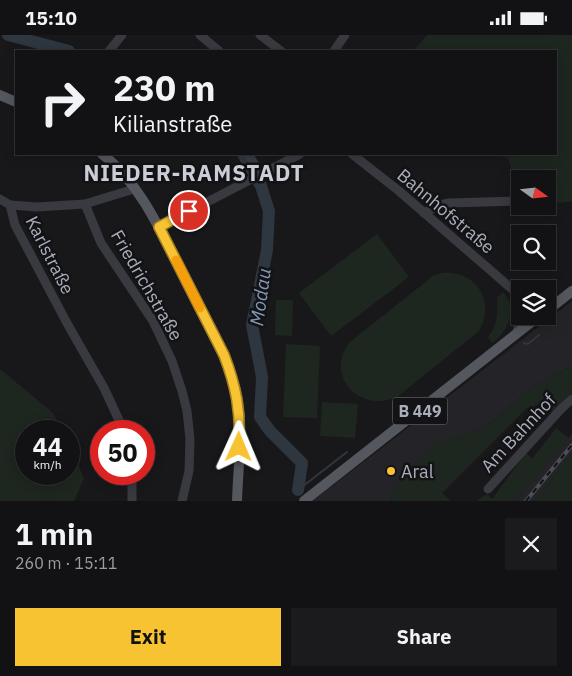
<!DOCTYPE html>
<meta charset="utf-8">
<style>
:root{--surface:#121214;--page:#1b1b1d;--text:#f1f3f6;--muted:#9c9ea0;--line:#313234;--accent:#f8c333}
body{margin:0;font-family:"IBM Plex Sans",sans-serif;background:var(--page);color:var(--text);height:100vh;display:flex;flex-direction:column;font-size:19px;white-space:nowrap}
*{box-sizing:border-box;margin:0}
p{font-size:16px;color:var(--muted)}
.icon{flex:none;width:28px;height:28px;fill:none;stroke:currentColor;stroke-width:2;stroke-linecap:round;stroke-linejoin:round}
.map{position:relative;height:466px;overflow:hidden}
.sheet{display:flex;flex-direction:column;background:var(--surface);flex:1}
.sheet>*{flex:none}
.hud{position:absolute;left:15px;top:15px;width:542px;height:105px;border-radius:0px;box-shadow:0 2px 12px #0003,0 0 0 1px var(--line);background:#121214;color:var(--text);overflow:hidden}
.needle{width:32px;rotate:105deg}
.tools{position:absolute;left:511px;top:135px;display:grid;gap:10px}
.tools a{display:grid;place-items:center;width:45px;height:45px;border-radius:0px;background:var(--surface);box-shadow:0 2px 12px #0003,0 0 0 1px var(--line);font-size:25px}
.speed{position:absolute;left:15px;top:385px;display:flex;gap:10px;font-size:25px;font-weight:700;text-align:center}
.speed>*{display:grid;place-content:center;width:65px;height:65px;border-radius:50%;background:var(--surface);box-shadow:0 2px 12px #0003,0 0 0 1px var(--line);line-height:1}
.speed small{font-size:12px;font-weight:400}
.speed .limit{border:8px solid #d22;background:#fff;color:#111}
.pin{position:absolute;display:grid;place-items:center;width:42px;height:42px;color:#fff;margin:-21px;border:2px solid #fff;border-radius:50%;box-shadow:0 1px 5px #0007}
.me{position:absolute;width:55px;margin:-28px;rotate:1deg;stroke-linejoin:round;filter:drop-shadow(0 0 4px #0008)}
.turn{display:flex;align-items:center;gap:18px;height:105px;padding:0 15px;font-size:22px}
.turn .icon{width:65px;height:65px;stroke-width:2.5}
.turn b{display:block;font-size:35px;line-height:42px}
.round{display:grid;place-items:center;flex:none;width:52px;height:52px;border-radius:0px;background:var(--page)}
.head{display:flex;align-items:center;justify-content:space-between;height:85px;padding:0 15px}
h1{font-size:30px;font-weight:800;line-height:38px}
.primary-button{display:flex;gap:10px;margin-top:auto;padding:10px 15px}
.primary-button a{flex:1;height:58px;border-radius:0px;background:var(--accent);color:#111;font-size:20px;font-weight:800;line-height:58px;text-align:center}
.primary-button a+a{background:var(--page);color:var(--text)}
.status{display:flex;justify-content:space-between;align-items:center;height:35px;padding:0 25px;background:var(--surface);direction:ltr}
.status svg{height:14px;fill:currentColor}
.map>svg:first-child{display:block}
.built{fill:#242428}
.green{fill:#1e2620}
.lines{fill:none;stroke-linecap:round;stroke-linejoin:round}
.stream{stroke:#2e363f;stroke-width:2}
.river{stroke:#2e363f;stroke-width:12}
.minor{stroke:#393a40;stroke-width:9}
.major{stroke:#55575f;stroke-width:10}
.rail-casing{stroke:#4c4e55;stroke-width:4}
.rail{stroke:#131316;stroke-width:2;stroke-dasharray:5.5;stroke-linecap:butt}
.route-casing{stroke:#a17f21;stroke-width:12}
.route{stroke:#f8c333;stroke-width:9}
.slow{stroke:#f59e0b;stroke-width:9}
.poi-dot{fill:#f8c333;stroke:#131316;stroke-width:2}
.labels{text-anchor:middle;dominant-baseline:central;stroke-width:5;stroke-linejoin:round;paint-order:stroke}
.shield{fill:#131316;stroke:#7d808a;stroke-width:1}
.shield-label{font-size:16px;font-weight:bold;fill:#aaaebb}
.street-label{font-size:18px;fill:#aaaebb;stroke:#131316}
.poi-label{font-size:18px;fill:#aaaebb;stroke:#131316;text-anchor:start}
.water-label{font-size:19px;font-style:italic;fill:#809ab7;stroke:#131316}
.district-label{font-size:22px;font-weight:bold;letter-spacing:1px;fill:#cbced7;stroke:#131316}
</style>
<div class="status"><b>15:10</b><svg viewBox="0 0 49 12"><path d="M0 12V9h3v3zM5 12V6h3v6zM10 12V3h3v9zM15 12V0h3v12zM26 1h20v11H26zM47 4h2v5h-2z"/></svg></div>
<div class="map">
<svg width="572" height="466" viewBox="0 0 572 466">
<rect width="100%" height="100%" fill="#18181b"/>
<g class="built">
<polygon points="572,266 572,331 530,354 491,387 471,397 393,454 391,466 313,466"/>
<polygon points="572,399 572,418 534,466 516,466"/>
</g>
<g class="green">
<polygon points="427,0 572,0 572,166 548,170 548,144 520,144 520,159 508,123 498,119 556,119 556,16 413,16"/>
<polygon points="377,199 409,242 331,301 299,258"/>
<path d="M442 238C476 235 496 266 479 296L397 362C360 379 323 340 350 307L433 241Z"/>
<path d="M503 257C519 273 508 297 492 308L488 302C498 290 498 278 497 263Z"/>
<polygon points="276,265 293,265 292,301 275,300"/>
<polygon points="286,309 320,311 317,383 283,382"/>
<polygon points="572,331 572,357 552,377 542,368 527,373 442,458 451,466 391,466 393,454 435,408 471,397 491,387 530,354"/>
<polygon points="0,334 53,378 62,396 26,396 26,439 69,439 69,411 84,443 74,466 0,466"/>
<polygon points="322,367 358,369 355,403 320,401"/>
<polygon points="556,393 569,403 516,466 476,466 487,459 492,464 526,418 532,424"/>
<polygon points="572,418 572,466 534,466"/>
</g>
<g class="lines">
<g class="stream">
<polyline points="524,308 528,309 539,300"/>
<polyline points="298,455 347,417"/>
</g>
<g class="river">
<polyline points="8,0 69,16"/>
<polyline points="243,119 261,151 269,176 267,215 252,290 262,342 260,382 270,396 302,428 298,455"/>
</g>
<g class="minor">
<polyline points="200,0 219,16"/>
<polyline points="260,0 281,16"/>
<polyline points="109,16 122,0"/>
<polyline points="334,16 345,0"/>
<polyline points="248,119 261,139"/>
<polyline points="352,119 399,156 520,261"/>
<polyline points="0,164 10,170"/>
<polyline points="85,169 101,208 153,286 172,326 182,356 187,376 190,404 189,436 182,466"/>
<polyline points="424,178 440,170 449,168 520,166"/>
<polyline points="159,192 300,119"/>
<polyline points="516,299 522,281"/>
<polyline points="124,396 104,353 68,290 15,190 10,170 37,172 85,169 134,154"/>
<polyline points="488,454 561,374 572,364"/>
<polyline points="132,466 132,439"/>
</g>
<g class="major">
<polyline points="0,60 16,67"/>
<path d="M102 119C137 145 159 192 178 230 193 260 208 290 224 320 229 334 235 349 238 364 243 396 238 434 237 466"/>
<polyline points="548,275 572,256"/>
<polyline points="304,466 539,281"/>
</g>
<g class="rail-casing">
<polyline id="rail" points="526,466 572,410"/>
</g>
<use href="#rail" class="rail"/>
</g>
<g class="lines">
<g class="route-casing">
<path id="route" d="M189 176 159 192 224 320C236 351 241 377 239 412"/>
</g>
<use href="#route" class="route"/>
<polyline class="slow" points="176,225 200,273"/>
</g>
<circle class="poi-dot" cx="391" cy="436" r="5"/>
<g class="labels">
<rect class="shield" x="392.5" y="362.5" width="55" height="27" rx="4"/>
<g class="shield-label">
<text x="420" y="376">B 449</text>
</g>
<g class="street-label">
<text transform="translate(446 176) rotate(40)">Bahnhofstraße</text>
<text transform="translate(50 220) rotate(63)">Karlstraße</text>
<text transform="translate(147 250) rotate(60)">Friedrichstraße</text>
<text transform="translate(518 398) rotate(-47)">Am Bahnhof</text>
</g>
<g class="poi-label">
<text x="401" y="436">Aral</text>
</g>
<g class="water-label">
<text transform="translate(260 262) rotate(-82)">Modau</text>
</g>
<g class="district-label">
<text x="194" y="137">NIEDER-RAMSTADT</text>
</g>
</g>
</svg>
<div class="tools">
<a><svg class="needle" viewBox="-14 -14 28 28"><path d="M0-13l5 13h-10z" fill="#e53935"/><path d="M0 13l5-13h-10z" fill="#9c9ea0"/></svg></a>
<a><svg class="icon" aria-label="search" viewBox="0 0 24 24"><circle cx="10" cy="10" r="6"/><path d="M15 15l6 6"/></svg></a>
<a><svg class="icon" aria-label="layers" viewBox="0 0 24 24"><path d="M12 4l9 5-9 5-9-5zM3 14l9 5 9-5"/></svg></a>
</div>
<div class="speed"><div>44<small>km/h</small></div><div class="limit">50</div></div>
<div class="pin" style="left:189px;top:176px;background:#d93025"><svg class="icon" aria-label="arrive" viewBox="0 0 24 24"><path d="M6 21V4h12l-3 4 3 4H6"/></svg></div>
<svg class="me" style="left:239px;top:412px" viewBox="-20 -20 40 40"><path d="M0-17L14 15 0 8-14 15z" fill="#f8c333" stroke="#fff" stroke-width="4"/></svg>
<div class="hud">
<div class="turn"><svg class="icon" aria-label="right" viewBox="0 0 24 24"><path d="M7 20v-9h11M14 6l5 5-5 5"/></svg><div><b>230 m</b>Kilianstraße</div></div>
</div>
</div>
<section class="sheet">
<div class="head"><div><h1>1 min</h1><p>260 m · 15:11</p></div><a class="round"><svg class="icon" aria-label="close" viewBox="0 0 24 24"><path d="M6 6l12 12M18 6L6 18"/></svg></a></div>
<div class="primary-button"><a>Exit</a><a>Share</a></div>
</section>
